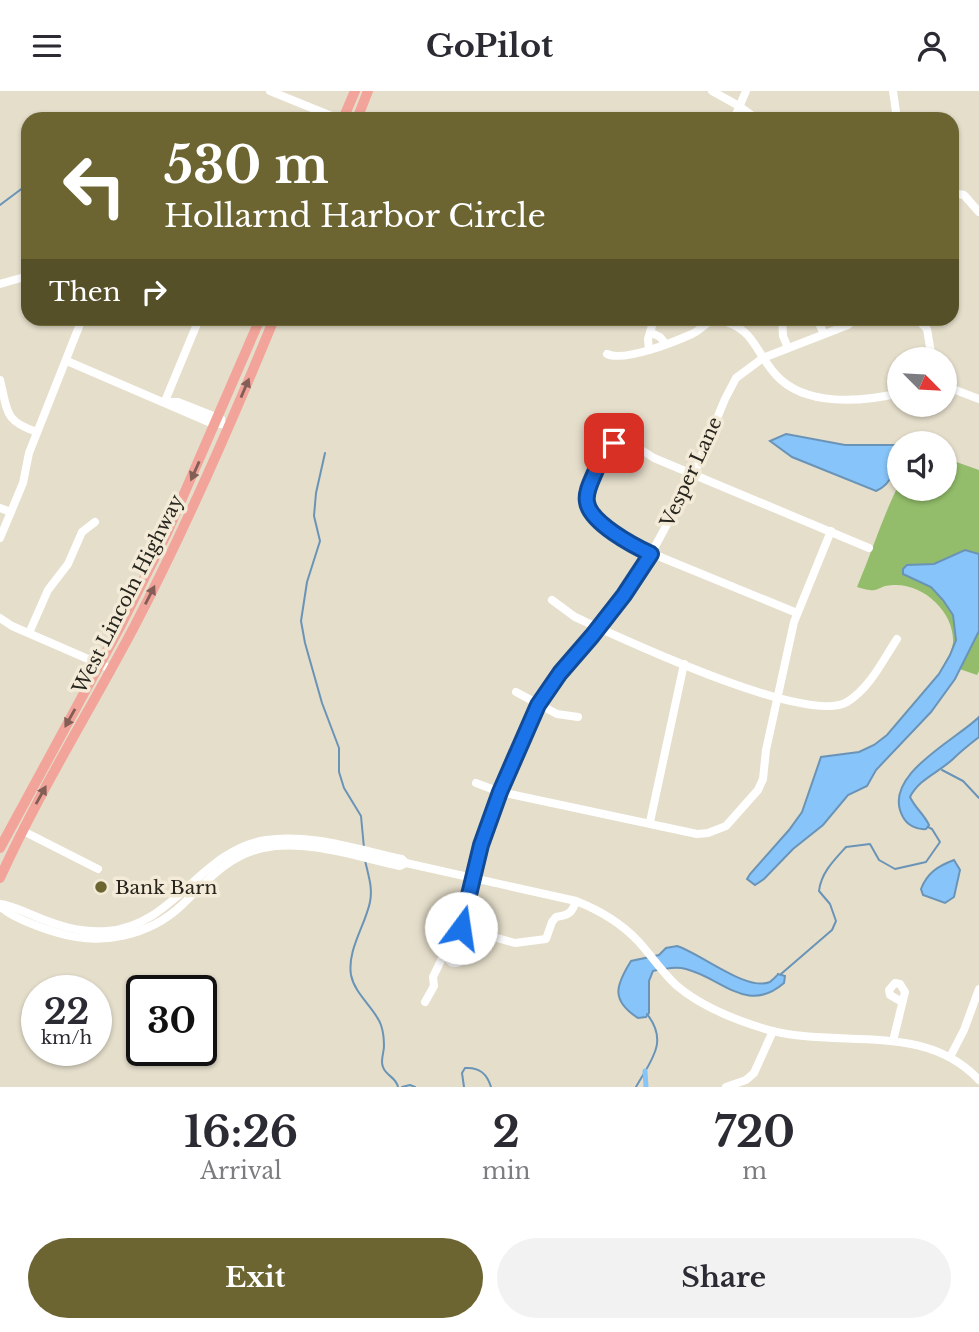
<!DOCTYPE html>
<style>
:root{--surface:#fff;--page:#f2f2f3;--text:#2b2b33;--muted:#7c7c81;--accent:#6c6532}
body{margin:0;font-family:"Libre Baskerville",serif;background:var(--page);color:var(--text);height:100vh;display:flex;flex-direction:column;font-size:26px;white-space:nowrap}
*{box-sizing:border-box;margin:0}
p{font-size:23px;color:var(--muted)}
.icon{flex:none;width:38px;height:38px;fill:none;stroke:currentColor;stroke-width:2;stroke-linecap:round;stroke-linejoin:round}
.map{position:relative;height:996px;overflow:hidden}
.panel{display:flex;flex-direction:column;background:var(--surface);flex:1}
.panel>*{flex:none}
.guide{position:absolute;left:21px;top:21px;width:938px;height:214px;border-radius:21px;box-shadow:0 2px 5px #0004;background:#6c6532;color:#fff;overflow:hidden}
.needle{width:46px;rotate:114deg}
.controls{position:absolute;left:887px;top:256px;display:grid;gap:14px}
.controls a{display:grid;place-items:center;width:70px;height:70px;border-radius:50%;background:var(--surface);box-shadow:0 2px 5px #0004;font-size:35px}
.speed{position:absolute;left:21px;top:884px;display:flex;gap:14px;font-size:35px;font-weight:700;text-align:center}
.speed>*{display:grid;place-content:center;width:91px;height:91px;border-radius:50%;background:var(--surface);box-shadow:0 2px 5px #0004;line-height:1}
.speed small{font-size:18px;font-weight:400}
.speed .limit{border:4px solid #111;border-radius:10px;background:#fff;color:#111}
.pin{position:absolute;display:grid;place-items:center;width:60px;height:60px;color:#fff;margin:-30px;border-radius:14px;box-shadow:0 4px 10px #0006}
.me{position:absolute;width:77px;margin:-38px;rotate:14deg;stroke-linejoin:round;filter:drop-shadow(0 0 5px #0008)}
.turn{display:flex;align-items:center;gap:24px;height:147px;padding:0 28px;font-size:32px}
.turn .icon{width:91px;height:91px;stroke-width:2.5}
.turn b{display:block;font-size:49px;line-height:60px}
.then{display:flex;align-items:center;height:66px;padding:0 28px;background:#0003;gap:14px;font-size:26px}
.eta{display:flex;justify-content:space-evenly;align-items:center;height:119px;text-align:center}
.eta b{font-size:42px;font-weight:700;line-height:49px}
.primary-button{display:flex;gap:14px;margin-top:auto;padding:14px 28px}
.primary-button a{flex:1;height:80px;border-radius:42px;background:var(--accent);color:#fff;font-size:28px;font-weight:700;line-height:80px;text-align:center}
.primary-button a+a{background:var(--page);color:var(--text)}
header{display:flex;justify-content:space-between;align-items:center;height:91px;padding:0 28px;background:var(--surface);font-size:32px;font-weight:700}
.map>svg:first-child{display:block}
.green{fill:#93bd6a}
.water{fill:#87c4f9;stroke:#6a94b7;stroke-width:2}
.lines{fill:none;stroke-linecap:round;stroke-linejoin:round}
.stream{stroke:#6a94b7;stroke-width:2}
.canal{stroke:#87c4f9;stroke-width:5}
.minor{stroke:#fff;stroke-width:8}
.major{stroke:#f2a49a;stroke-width:10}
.oneway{fill:#835e56}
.route-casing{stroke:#114b97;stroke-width:18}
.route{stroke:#1a73e8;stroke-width:12}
.poi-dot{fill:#6c6532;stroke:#f3ebd8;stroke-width:2.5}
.labels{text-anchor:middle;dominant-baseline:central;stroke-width:7;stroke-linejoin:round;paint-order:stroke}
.street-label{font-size:19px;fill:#28251e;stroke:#f3ebd8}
.poi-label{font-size:19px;fill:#28251e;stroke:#f3ebd8;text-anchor:start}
</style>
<header><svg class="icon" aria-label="menu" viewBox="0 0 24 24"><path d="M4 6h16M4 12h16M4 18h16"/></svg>GoPilot<svg class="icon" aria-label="person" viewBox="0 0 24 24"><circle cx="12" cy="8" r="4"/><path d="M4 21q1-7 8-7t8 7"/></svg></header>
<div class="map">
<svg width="979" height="996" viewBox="0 0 979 996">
<rect width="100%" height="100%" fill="#e5decb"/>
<path class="green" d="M945 367 979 379V580L977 584 945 573C948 566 952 559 953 552 955 522 924 492 893 494 874 495 882 504 857 496 872 461 882 427 899 393L900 397H945Z"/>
<g class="water">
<path d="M786 343 845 354H897C903 369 891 394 876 400L792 366 770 350Z"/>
<polygon points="965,459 979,463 979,540 955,588 931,621 876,679 867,695 848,704 823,734 793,758 764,788 755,794 747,788 750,783 789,739 802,721 821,666 859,661 874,654 887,644 939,583 950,564 956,549 953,524 943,509 931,496 903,483 903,478 907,474 934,473"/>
<path d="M979 626V646C970 653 961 660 953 668 938 682 919 688 910 706 915 717 924 723 929 734L926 738C917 739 907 734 903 726 880 685 956 649 979 626Z"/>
<path d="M954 769 960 779 954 806 945 812 923 804 921 798C927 782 938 775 954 769Z"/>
<path d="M677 855C700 862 747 901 770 891 771 890 778 884 778 883L785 885 784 892C747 924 722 887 686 878 675 875 664 878 653 880L649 890V922L646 926 638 927C610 909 616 894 631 870L659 864 666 857Z"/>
</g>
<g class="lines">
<g class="stream">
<polyline points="0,114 28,93"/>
<polyline points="325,362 316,402 314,425 320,450 307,491 301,530 305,552 322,612 339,657 339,681 344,697 361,725 364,757"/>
<polyline points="942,679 963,690 979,707"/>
<path d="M365 769C368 784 373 796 370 811 365 835 347 859 351 884 355 904 375 917 381 934 383 940 384 949 384 955 384 962 380 970 383 976 386 985 396 986 398 996"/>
<path d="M781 883 832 839 836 830 830 813 819 800C821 782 834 769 846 756L870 753 879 769 895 778 926 771 940 751 932 738 928 736"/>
<polyline points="402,996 410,994 415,996"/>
<path d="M464 996 462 982 465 977C479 976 487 982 491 996"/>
<path d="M636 996C651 969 669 951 647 923"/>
</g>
<polyline class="canal" points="645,980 646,996"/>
<g class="minor">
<polyline points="270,0 339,28"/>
<polyline points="712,0 739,15 757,28"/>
<polyline points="893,0 897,28"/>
<polyline points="734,28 746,0"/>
<polyline points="952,102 964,104 979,121"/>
<polyline points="0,193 28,185"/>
<polyline points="782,228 783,245 788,257"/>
<polyline points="817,228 824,243"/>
<polyline points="917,228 927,238 932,268"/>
<polyline points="650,241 660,246 665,252"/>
<polyline points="649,259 648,248 654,228"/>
<path d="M607 263C625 271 674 251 692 243 701 239 706 231 715 228 756 236 753 259 776 284 805 316 862 311 900 302"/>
<polyline points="67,270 211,332 229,334"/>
<path d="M0 289C8 321 4 330 37 341"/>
<polyline points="945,295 979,308"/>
<polyline points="165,310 199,228"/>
<polyline points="168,311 178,311 221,328"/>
<polyline points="0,417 11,421"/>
<polyline points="0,447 23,392 29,362 82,228"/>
<path d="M552 509 575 526C621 547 806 635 847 611 870 597 883 569 897 548"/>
<polyline points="797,522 636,456 593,424 587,413 587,402 607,358 618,351 629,351 654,367 869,457"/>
<polyline points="0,527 12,535 111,578"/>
<polyline points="29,542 48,499 68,473 82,441 95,431"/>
<polyline points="516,601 557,623 578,626"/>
<polyline points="476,692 500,701 697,743 708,742 726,735 758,699 763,688 766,659 794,531 831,440"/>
<polyline points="650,731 684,573"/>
<polyline points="21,741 27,742 98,778"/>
<path d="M0 813C10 814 20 819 30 823 55 834 79 842 107 840 175 835 200 759 266 749 310 742 359 759 402 768L406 772 576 810C599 819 620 831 638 850 651 864 662 881 676 894 699 914 733 928 762 937 834 960 922 928 979 989"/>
<path d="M0 815C11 826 42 837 58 842 101 855 149 845 182 814 207 790 227 765 263 757 307 748 357 766 400 775L406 772"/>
<polyline points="461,837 481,754 500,701 538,614 560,582 599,537 651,463 694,383 725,308 736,287 763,267 848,234 855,228"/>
<circle cx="455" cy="864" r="8"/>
<path d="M447 863H444L453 838 461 837 515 852 546 848 552 831 556 826C569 824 572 822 576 810"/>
<polyline points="425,911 434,895 433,886 444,863"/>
<polyline points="893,950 905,901 900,893 895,892 889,899 890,904 902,911"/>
<polyline points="950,966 964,939 979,898"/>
<polyline points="726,996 746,989 754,982 773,940"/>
</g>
<g class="major">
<polyline points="343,28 355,0"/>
<polyline points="357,28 368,0"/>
<polyline points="0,757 121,534 167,442 260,228"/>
<path d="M0 787C39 701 89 621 133 538 186 437 231 333 274 228"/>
</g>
</g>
<defs><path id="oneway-solid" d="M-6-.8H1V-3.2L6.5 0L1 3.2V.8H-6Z" transform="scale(1.75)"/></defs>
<g class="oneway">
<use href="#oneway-solid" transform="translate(245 297) rotate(-67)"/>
<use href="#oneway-solid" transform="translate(195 380) rotate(114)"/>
<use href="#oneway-solid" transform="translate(150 504) rotate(-63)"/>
<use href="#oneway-solid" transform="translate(70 627) rotate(119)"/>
<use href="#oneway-solid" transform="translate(41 704) rotate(-61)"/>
</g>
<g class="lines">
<g class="route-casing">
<path id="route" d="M461 837 481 754 500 701 538 614 560 582 592 545 624 504 651 463C634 455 590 432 587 411 585 401 592 389 596 379 601 369 604 359 614 352"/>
</g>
<use href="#route" class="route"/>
</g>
<circle class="poi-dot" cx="101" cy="796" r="7"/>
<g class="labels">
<g class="street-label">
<text transform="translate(691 381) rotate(-65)">Vesper Lane</text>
<text transform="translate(128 503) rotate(-63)">West Lincoln Highway</text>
</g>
<g class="poi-label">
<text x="115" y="796">Bank Barn</text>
</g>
</g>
</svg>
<div class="controls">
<a><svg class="needle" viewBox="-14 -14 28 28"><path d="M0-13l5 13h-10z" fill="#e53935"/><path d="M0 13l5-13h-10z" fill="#7c7c81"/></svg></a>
<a><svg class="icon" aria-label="sound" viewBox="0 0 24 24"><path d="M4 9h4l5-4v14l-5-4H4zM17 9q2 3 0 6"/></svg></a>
</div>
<div class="speed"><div>22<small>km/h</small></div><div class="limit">30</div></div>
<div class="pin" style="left:614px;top:352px;background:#d93025"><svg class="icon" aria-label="arrive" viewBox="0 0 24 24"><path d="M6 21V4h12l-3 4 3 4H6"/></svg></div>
<svg class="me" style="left:461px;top:837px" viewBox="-20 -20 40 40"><circle r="19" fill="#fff"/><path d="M0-13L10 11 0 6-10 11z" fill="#1a73e8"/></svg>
<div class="guide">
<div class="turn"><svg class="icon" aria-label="left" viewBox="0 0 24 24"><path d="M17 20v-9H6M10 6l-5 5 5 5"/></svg><div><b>530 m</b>Hollarnd Harbor Circle</div></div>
<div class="then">Then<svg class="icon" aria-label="right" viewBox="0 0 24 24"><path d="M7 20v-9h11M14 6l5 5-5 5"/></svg></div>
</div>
</div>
<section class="panel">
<div class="eta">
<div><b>16:26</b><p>Arrival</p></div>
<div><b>2</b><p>min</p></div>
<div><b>720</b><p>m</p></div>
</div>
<div class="primary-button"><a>Exit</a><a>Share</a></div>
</section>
